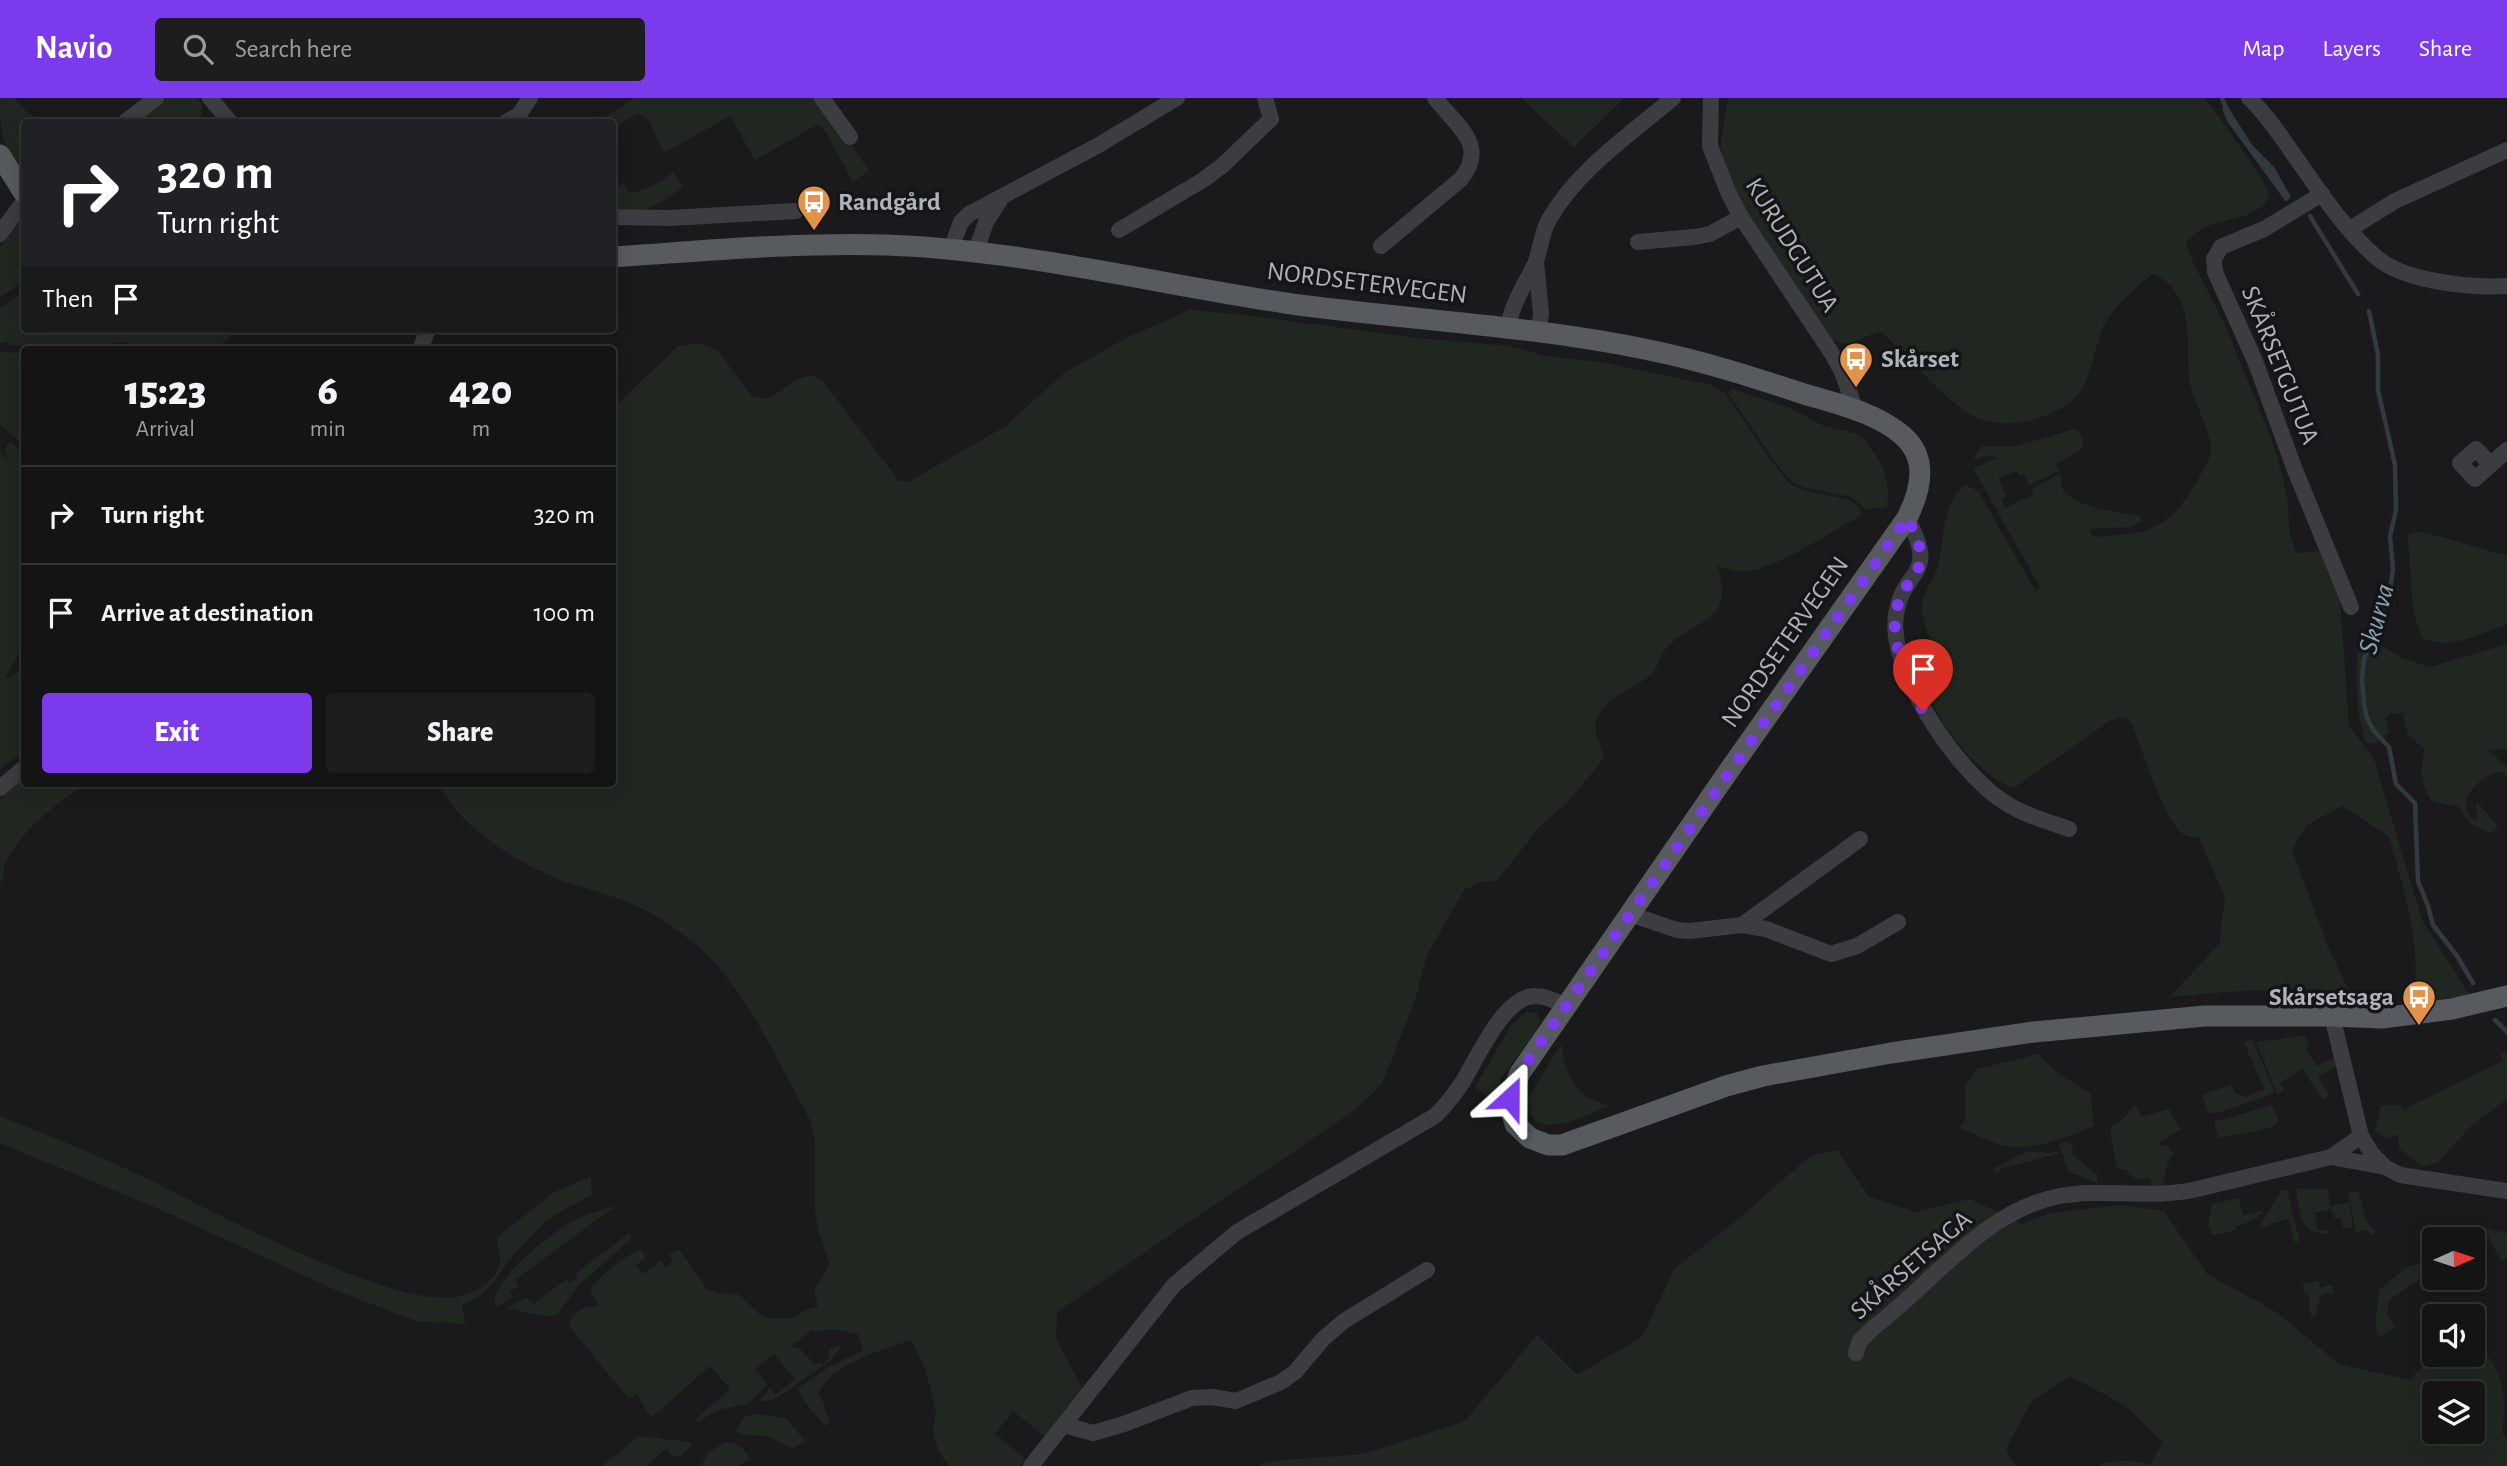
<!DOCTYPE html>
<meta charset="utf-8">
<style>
:root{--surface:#141415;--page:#1d1d1e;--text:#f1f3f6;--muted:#9d9ea0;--line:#333334;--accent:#7c3aed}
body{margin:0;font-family:"Alegreya Sans",sans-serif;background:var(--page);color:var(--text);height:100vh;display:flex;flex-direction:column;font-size:26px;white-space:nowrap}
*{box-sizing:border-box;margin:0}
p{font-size:23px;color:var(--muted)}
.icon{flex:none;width:38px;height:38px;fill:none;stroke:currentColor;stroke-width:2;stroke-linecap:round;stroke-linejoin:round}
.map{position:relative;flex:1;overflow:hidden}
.panel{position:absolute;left:21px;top:248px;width:595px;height:441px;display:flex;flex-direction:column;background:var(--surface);border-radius:7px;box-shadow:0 4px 18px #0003,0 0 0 2px var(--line)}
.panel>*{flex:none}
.banner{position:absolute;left:21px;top:21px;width:595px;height:214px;border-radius:7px;box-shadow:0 4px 18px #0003,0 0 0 2px var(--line);background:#202124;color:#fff;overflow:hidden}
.needle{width:46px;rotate:87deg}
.fabs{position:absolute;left:2422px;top:1129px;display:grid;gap:14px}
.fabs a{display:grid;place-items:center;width:63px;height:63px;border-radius:7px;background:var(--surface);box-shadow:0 4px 18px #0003,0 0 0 2px var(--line);font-size:35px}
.pin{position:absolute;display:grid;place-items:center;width:60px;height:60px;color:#fff;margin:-72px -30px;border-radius:50% 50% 50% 0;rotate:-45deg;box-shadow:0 0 7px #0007}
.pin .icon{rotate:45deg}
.me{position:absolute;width:77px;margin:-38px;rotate:24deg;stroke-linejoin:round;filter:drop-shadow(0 0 5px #0008)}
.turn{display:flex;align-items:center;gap:24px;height:147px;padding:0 21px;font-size:32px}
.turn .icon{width:91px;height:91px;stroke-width:2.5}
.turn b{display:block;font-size:49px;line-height:60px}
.then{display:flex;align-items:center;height:66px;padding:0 21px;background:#0003;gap:14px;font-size:26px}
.eta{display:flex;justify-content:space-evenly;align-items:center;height:119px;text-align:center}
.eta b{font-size:42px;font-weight:800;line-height:49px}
.cta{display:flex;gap:14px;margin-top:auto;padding:14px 21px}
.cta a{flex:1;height:80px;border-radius:7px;background:var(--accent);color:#fff;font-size:28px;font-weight:800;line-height:80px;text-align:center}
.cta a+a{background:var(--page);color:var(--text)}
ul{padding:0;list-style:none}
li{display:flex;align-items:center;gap:21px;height:98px;padding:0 21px;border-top:2px solid var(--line)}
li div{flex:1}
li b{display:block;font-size:26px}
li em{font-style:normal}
header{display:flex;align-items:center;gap:42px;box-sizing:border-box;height:98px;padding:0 35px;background:var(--accent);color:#fff}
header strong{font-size:33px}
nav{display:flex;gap:38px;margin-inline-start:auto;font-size:24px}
.search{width:490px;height:63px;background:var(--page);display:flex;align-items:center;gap:18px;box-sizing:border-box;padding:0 24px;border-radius:7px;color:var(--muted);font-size:26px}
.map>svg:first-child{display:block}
.green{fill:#202720;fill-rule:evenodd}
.water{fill:#313b3f}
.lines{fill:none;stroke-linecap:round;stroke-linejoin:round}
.stream{stroke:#313b3f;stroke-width:4.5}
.minor{stroke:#3b3d40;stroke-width:16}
.major{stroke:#575b5f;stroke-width:21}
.route{stroke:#7c3aed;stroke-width:12;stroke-dasharray:0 21.6}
.labels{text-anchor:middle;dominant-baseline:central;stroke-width:7;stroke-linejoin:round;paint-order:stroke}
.poi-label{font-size:26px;font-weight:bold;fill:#adb4ba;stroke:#151517;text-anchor:start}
.street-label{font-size:26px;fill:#adb4ba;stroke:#151517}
.water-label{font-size:28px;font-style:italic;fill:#88a6b2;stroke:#151517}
</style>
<header>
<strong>Navio</strong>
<div class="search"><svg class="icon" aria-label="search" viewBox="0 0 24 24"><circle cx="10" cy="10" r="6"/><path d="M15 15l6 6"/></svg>Search here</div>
<nav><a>Map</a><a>Layers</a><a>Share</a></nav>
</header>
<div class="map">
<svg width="2507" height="1368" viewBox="0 0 2507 1368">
<rect width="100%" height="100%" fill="#1a1a1c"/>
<g class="green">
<path d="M0 0H14L37 24H24V68C0 55 0 25 0 0Z"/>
<polygon points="167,0 197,0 202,6 202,23 200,24 135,24"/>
<polygon points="635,0 817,0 869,72 853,84 825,33 817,27 755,62 730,18 664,55 649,23 638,15 613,30 612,24 597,24"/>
<polygon points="1521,0 1624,0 1574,49"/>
<path d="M1728 0H2204L2213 10 2261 79 2270 96C2263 118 2233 120 2213 126 2202 130 2194 136 2186 145L2192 162 2225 227 2271 340 2282 375 2288 404 2289 433 2296 455 2319 453 2340 503 2349 627 2374 662 2422 822 2470 898 2413 904C2423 847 2404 793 2389 739L2342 708 2307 727 2292 752 2327 846 2350 895 2250 892 2170 899 2219 846 2225 799 2199 740C2194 739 2188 739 2183 736 2164 723 2143 653 2133 629L2128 621 2120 619 2111 622 2014 690C2007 687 2000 685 1994 680 1969 662 1926 613 1928 581 1929 571 1934 564 1939 555 1931 543 1924 529 1922 515 1920 499 1930 487 1936 473 1946 446 1939 406 1966 387L1978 393 2031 485 2036 492 2040 489 1973 370 1997 360 1987 357 1972 363 1982 348H2017L2074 331C2083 335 2085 343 2081 352L2056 366 2059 373 2029 387 2024 375 2020 377 2017 372 1999 381 2007 398 2001 401 2005 410 2034 396 2031 391 2060 376C2061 384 2062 392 2068 397 2082 410 2121 416 2139 417L2142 423 2131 429 2089 431 2093 439C2147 436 2171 432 2198 381 2203 372 2210 362 2211 352 2212 334 2193 304 2190 285 2184 243 2198 199 2153 175 2139 188 2122 201 2111 216 2096 236 2095 264 2085 286 2068 320 2003 336 1971 317 1935 295 1913 259 1880 234 1859 238 1851 254 1830 240L1745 114 1722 59 1721 43Z"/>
<path d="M673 74 683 89C658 107 645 117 613 113L612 93 624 85 628 95C646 93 659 85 673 74Z"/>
<polygon points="22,122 24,122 24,184 0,199 0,150"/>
<path d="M24 195V231H244L236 233 222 246 225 252H139C129 242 114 241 103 252H66L11 247 8 244 0 246V210Z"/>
<path d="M1190 212 1246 217 1416 240 1509 248 1546 258 1601 264 1711 287 1725 295 1768 358 1791 387 1805 392 1850 402 1860 410V418C1829 435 1772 475 1738 473 1731 473 1724 469 1717 468 1736 522 1699 520 1668 548 1660 555 1659 567 1652 575 1636 592 1602 598 1596 624 1594 635 1602 649 1604 660L1568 704 1540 728 1497 783 1481 784 1464 792 1427 857 1415 902 1382 986 1355 1012 1057 1214 1056 1240 1082 1290 1044 1338 1013 1313 995 1336 1024 1360 1021 1368H950L939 1354 933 1333 936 1313 926 1273 911 1242C884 1251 832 1266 819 1294L830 1325 825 1328C815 1315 803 1305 798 1290L829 1269 863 1252 858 1236 831 1231 815 1234 812 1231 795 1246 793 1245V1249L799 1250 815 1267 819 1264 822 1266 830 1259 828 1256 830 1251 842 1247 831 1262 786 1294 773 1301 758 1304 770 1290 775 1297 795 1281 774 1256 755 1271 767 1287 748 1306 718 1312 698 1324 695 1322 730 1291 710 1268 658 1314 650 1319 637 1296 628 1300 574 1234 569 1226C575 1212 583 1209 598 1208L590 1192C603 1173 621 1162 640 1151L646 1159 636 1167 642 1176 661 1163 666 1169 673 1163 669 1157 679 1151 707 1191 720 1196 737 1195 759 1216 767 1220H792L808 1211 818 1209 814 1192 826 1174 829 1165 818 1131 815 1112V1042L810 1022C776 962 743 880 686 839 675 831 663 822 651 815 623 800 591 792 561 782 517 766 460 728 438 686H612L613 310 678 248 700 245 717 252 753 299C758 300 765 301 770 299 789 292 801 269 822 282L899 383 908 384 1006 328 1064 275 1128 239Z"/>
<polygon points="0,254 24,255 24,348 0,326"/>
<path d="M1732 291 1790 310 1824 328 1861 337C1880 362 1891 376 1887 409L1866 412 1852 399 1806 390 1793 385 1774 363 1728 295Z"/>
<polygon points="9,344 16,348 24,362 24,545 5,581 24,570 24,653 0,671 0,346 1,357 7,361 5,351"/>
<path d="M2419 434C2451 439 2475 451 2507 457V526C2478 536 2454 552 2423 541 2407 510 2413 472 2407 437Z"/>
<path d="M2366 538 2401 560 2430 569 2507 546V651L2488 652 2507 669V678L2501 674C2480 676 2453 704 2474 722H2477L2476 703 2498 728 2491 735C2471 728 2468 726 2458 707L2452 708 2432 703C2421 685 2419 673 2425 652L2408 636 2403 618 2405 615H2392L2385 620 2389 634 2377 645H2366C2354 612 2356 577 2358 543Z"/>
<path d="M24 680V686H86C55 707 26 728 7 761 3 769 5 778 0 786V701Z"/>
<polygon points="1526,914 1537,915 1540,921 1538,930 1501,981 1497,1006 1475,989 1512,926"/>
<polygon points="2304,938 2309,944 2306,952 2317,968 2336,959 2339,969 2333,970 2318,979 2329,996 2323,1002 2302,971 2280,985 2284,993 2277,996 2256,944"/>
<polygon points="2252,941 2275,995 2221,1014 2208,1015 2202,996 2232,987 2235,995 2245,999 2264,991 2244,945"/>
<path d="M1561 946C1567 980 1574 997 1609 1008 1586 1017 1525 1050 1529 999Z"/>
<polygon points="2499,954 2507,955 2507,1001 2471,1028 2437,1065 2422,1069 2399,1050 2398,1037 2386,1041 2375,1033 2381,1008 2400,1007 2404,1011 2503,963"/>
<path d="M2039 956 2056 974 2091 996 2094 1028C2065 1039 2033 1055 2002 1047 1988 1044 1973 1035 1960 1030L1965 1021V987L1977 971Z"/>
<polygon points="2272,1007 2279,1022 2271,1030 2219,1040 2214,1024"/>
<path d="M2133 1008H2136L2142 1019 2169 1011 2179 1030H2183L2159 1044V1048H2168L2174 1056C2166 1062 2165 1080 2162 1090H2153L2150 1081H2135L2125 1071H2118L2116 1068 2110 1029 2124 1020Z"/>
<path d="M0 1018C48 1037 95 1056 142 1078 203 1108 401 1216 461 1198 478 1194 501 1180 500 1160 499 1153 497 1146 497 1139L553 1095 591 1078 592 1097C573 1107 552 1116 537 1132 528 1141 519 1150 511 1160 494 1181 491 1196 462 1207L465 1226 416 1223 340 1194 159 1111 0 1045Z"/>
<polygon points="2066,1043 2073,1048 2072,1056 2098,1078 2097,1085 2069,1074 2059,1047"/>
<path d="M1837 1052 1869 1099 1915 1114 1970 1101 2022 1126 2050 1115 2121 1107 2164 1113 2207 1176 2278 1215 2339 1266 2410 1282C2437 1252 2434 1257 2473 1256V1244C2504 1267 2507 1298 2502 1334L2507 1343V1368H2098C2116 1360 2133 1363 2150 1367L2163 1344 2124 1307 2070 1278 2031 1304 2006 1351 2016 1368H1260L1265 1364 1363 1356 1465 1323 1537 1237 1577 1277 1642 1239 1674 1171 1737 1122 1810 1058ZM2434 1295H2473V1334H2434Z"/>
<polygon points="2027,1053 2049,1055 2057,1053 2060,1055 2000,1071 2001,1074 1996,1075 1993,1071"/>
<path d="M2296 1091H2327L2331 1108 2349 1104 2353 1130 2343 1131 2341 1120H2334L2331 1111 2314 1115 2318 1132 2334 1134C2299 1141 2300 1117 2296 1091Z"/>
<polygon points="2287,1092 2299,1141 2298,1145 2294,1144 2289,1121 2270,1126 2263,1130 2260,1128 2281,1093"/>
<polygon points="2358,1093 2366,1123 2376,1134 2372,1137 2366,1132 2356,1135 2348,1095"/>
<polygon points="2239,1100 2243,1117 2262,1113 2261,1116 2249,1124 2236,1128 2235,1132 2213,1137 2208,1127 2212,1106"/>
<path d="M617 1107 515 1182 519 1188 509 1194 512 1199 499 1208 495 1207C488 1183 559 1128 581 1119 592 1114 605 1112 617 1107Z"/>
<polygon points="2465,1129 2484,1129 2507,1135 2507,1159 2501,1163 2487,1136 2473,1142 2434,1141 2434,1151 2431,1139"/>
<polygon points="629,1135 632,1140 579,1187 557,1217 548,1219 507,1210 527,1199 533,1206 567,1181 570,1185 578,1179 576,1175"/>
<polygon points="2429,1162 2432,1163 2434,1168 2428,1176 2389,1202 2387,1215 2395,1229 2377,1240 2376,1221 2379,1192 2407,1169"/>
<polygon points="2319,1182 2320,1190 2330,1187 2333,1190 2332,1197 2328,1195 2320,1198 2315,1218 2312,1219 2309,1211 2309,1197 2305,1196 2303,1186"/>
<polygon points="753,1316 786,1320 805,1343 793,1351 767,1338 744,1337 736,1333 743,1320"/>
<polygon points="639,1338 690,1344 692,1347 680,1359 677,1357 674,1360 666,1350 647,1368 602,1368"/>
<path d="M725 1344C738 1344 743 1350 750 1361L738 1368H702L708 1355Z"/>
</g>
<polygon class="water" points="2227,7 2252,47 2274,69 2291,99 2286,104 2227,23 2222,10"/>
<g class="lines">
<g class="stream">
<polyline points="2222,0 2227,13"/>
<polyline points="2310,118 2358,196"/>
<polyline points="2369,213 2378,257 2378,292 2395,367 2396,412 2390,438 2393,471 2390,491 2364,561 2362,580 2364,607 2367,620 2374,633 2389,649 2396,686 2415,705 2418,783 2428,808 2433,827 2457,858 2473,885"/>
<polyline points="2495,922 2507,934"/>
</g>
<g class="minor">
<polyline points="210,0 230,24"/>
<polyline points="822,0 850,39"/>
<polyline points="1711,0 1710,48 1728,94 1741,119 1831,254 1842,274 1856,313"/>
<path d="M2249 0C2269 19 2283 42 2299 64 2322 97 2346 133 2377 160 2406 184 2471 190 2507 188"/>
<polyline points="125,24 156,0"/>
<polyline points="506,24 519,17 530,0"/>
<polyline points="2322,96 2264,131 2221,149 2214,161 2215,174 2255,263 2295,372 2351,509"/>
<polyline points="612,119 669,120 796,113"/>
<polyline points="2350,131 2395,103 2507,52"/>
<polyline points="1119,132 1203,82 1223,67 1271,21 1265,0"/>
<polyline points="0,136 24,103"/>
<polyline points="1638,144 1694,139 1710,136 1741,119"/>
<path d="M1381 148 1461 81C1489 46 1455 27 1435 0"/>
<polyline points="951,151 961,124 969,116 1097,48 1177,0"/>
<polyline points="976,153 986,124 1002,99"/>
<polyline points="1536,164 1541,215 1539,234"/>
<path d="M1508 230C1512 205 1524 188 1535 166 1541 151 1541 134 1550 120 1578 71 1631 36 1673 0"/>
<polyline points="420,252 428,231"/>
<polyline points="2491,367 2476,351 2460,365 2475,381 2507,352"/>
<path d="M1907 420C1940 481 1903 468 1896 517 1887 572 1957 672 2001 702 2021 716 2046 723 2069 731"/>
<polyline points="0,690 24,670"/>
<polyline points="1630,816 1677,832 1690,833 1742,827 1766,831 1831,856 1857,848 1898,824"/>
<polyline points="1742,827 1860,741"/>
<polyline points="2332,918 2361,1038 2372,1056 2385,1069 2400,1077 2507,1093"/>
<polyline points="2331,1059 2385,1069"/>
<path d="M1856 1255 1859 1244 1874 1229C1933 1185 1984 1112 2060 1098 2104 1090 2149 1101 2193 1092L2331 1059 2361 1038"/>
<polyline points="1064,1327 1093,1335 1124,1326 1192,1300 1212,1299 1236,1303 1281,1284 1295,1274 1323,1241 1344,1223 1427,1172"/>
<path d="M1031 1368 1174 1187 1237 1134 1435 1018C1445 1008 1454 997 1462 985 1477 961 1504 897 1536 898 1546 898 1558 904 1567 908"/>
</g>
<g class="major">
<polyline points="0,57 24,95"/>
<path d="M612 159C704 153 796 144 887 147 1021 152 1153 185 1285 205 1406 222 1529 227 1649 252 1699 262 1749 278 1798 294 1832 305 1874 313 1902 337 1929 360 1921 392 1907 420L1728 674 1520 975 1510 1000V1009L1515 1026 1530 1040 1548 1047H1562L1726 988 1763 978 1891 955 2034 934 2205 918H2332L2382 920 2452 911 2507 898"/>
</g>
</g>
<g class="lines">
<path class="route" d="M1510 1000 1520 975 1538 948 1907 420C1941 482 1901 470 1895 520 1892 552 1912 584 1923 613"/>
</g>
<defs>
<g id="bus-pin" transform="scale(1.75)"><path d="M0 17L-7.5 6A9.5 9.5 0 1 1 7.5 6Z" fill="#e3924a" stroke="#151517"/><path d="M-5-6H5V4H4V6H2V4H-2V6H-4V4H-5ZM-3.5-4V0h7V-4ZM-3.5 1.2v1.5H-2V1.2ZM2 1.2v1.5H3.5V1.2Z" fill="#fff"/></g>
</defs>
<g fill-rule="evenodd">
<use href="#bus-pin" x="814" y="104"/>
<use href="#bus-pin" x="1856" y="261"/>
<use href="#bus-pin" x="2419" y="899"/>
</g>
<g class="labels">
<g class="poi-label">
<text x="838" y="104">Randgård</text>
<text x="1881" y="261">Skårset</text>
<text x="2394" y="899" text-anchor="end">Skårsetsaga</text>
</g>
<g class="street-label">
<text transform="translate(1792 147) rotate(58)">KURUDGUTUA</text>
<text transform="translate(1367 185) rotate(7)">NORDSETERVEGEN</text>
<text transform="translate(2280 267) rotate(68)">SKÅRSETGUTUA</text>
<text transform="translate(1785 544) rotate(-55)">NORDSETERVEGEN</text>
<text transform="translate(1911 1167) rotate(-41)">SKÅRSETSAGA</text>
</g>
<g class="water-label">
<text transform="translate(2377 521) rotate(-75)">Skurva</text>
</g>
</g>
</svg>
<div class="fabs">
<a><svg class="needle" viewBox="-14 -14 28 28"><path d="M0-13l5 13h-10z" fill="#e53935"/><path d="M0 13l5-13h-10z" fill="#9d9ea0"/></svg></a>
<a><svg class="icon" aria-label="sound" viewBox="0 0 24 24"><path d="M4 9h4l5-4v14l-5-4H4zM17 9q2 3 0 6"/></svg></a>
<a><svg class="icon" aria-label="layers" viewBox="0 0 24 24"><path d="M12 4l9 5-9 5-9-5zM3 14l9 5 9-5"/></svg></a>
</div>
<div class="pin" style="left:1923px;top:613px;background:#d93025"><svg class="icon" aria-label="arrive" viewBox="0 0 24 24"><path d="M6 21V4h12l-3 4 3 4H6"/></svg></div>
<svg class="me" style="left:1510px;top:1000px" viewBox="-20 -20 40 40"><path d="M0-17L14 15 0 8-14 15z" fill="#7c3aed" stroke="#fff" stroke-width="4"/></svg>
<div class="banner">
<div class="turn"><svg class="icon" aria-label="right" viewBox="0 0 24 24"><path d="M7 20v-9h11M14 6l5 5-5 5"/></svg><div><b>320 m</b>Turn right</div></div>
<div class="then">Then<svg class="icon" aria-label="arrive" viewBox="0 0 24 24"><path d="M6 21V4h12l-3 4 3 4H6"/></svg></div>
</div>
<section class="panel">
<div class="eta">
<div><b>15:23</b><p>Arrival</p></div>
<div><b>6</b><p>min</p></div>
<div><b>420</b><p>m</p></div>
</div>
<ul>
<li><svg class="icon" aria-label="right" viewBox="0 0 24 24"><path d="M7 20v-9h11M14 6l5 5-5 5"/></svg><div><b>Turn right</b></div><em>320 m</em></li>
<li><svg class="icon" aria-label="arrive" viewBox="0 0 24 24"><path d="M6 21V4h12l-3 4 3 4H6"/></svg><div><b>Arrive at destination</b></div><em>100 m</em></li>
</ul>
<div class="cta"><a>Exit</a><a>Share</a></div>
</section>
</div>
